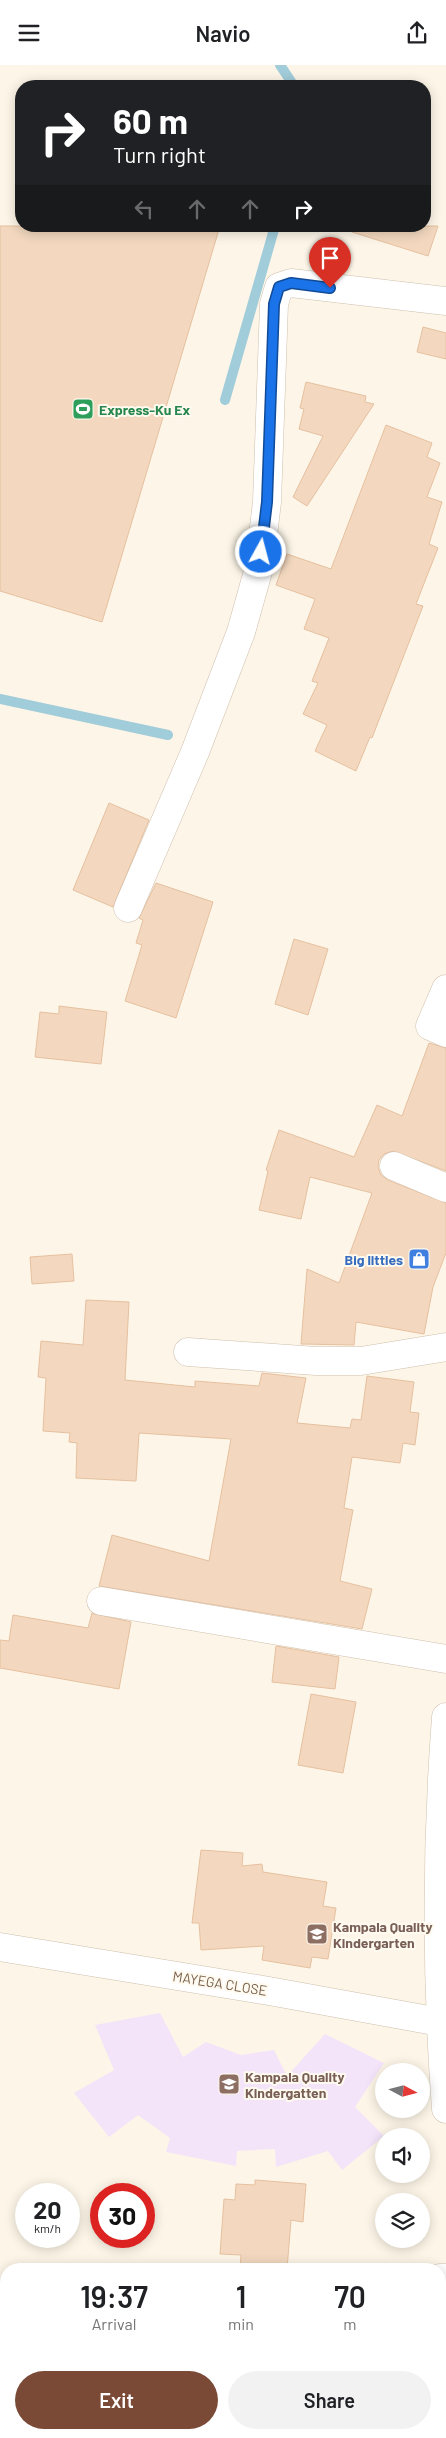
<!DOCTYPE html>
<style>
:root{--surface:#fff;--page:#f2f2f2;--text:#202124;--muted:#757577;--accent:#7a4a36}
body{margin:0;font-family:Barlow,sans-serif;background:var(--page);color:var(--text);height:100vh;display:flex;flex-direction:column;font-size:19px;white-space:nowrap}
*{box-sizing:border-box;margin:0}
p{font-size:16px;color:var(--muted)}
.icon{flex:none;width:28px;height:28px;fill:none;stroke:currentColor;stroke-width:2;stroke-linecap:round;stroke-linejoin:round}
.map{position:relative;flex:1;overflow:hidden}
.side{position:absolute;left:0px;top:2198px;width:446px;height:176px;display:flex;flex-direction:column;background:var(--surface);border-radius:20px 20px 0 0;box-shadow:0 2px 12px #0003}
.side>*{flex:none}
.banner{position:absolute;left:15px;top:15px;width:416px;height:152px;border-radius:20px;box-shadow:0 2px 12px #0003;background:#202124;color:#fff;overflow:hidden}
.needle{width:32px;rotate:97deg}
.fabs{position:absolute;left:375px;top:1998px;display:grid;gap:10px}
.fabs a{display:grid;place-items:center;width:55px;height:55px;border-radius:50%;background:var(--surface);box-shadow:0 2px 12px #0003;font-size:25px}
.speed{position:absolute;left:15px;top:2118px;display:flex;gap:10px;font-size:25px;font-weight:700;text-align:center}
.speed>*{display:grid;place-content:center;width:65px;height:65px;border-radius:50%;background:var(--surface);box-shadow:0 2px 12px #0003;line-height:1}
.speed small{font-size:12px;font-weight:400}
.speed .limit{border:8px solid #d22;background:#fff;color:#111}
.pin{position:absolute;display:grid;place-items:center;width:42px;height:42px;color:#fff;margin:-51px -21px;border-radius:50% 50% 50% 0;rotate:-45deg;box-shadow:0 0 5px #0007}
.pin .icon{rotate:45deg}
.me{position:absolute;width:55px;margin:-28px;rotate:7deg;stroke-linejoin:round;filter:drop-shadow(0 0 4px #0008)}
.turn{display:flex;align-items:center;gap:18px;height:105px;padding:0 15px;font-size:22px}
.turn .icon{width:65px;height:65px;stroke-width:2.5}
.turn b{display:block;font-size:35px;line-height:42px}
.lanes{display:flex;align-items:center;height:48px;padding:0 15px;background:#0003;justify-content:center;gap:25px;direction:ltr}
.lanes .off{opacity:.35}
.eta{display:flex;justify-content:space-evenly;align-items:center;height:85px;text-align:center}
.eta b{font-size:30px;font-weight:600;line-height:35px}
.cta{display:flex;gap:10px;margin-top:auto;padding:10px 15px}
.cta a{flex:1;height:58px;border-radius:30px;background:var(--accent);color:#fff;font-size:20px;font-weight:600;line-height:58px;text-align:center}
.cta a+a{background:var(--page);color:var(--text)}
header{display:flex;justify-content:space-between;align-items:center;height:65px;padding:0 15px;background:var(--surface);font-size:22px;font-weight:600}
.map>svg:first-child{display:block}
.education{fill:#f3e4f9}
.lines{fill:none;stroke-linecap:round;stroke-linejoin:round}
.stream{stroke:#a1ccd9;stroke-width:10}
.building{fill:#f3d8bf;stroke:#e6c09f}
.minor-casing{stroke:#cfbfad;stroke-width:29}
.minor{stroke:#fff;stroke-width:28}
.route-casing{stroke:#114b97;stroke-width:12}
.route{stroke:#1a73e8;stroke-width:9}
.labels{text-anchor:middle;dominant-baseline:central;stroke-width:4;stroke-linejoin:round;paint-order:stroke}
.leisure-label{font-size:14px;font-weight:bold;fill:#27864d;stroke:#fffaef;text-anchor:start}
.shop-label{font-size:14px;font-weight:bold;fill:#366cbe;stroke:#fffaef;text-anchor:end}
.education-label{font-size:14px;font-weight:bold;fill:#785e54;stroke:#fffaef;text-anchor:start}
.street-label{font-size:14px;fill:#785f4b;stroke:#fffaef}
</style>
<header><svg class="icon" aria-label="menu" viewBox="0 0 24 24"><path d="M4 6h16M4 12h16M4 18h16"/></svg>Navio<svg class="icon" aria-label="share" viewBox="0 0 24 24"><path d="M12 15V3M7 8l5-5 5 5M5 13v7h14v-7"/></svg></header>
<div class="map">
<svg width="446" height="2373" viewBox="0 0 446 2373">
<rect width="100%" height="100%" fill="#fdf6e8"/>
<polygon class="education" points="160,1948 183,1992 206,1977 241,1990 274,1985 287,2011 325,1969 384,1998 355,2042 384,2071 342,2105 328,2086 276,2102 275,2084 237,2086 236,2101 166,2087 170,2073 138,2050 109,2072 74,2028 114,2005 95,1960"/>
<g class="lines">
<g class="stream">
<polyline points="280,0 294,21"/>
<polyline points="225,335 275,161"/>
<polyline points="0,634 168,670"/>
</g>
</g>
<g class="building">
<polygon points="0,161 220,161 102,557 0,526"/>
<polygon points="353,161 438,161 428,191 352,167"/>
<polygon points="423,262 446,268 446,294 417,287"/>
<polygon points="306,317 366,331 365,337 374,339 307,441 293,432 323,371 299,364 304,344 300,343"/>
<polygon points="386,360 432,378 427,392 440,398 427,432 442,437 429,479 438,483 416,539 423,541 372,673 370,672 356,706 315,686 327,660 303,649 318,618 312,616 329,573 304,564 315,534 276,520 287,489 331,504"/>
<polygon points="109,738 149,755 113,842 73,825"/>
<polygon points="156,818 213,837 176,953 125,936 142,880 136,878 143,855 139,853"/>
<polygon points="294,874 328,884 308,950 275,939"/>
<polygon points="59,941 107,947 101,999 35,992 40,947 59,949"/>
<polygon points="429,978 446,983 446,1106 393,1086 384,1089 379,1095 378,1102 381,1110 388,1115 446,1138 446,1188 433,1222 424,1269 356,1257 354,1280 301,1279 307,1204 339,1218 372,1128 310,1112 301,1154 259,1145 268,1106 266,1105 279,1065 354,1092 377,1040 402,1051"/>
<polygon points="72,1189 74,1216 32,1219 30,1192"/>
<polygon points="86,1235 129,1237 125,1315 195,1322 195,1316 259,1321 262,1308 306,1313 297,1358 350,1363 352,1354 361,1355 367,1311 414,1317 410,1347 419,1348 415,1380 403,1378 400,1398 352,1392 344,1443 353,1445 340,1516 372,1524 362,1564 99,1521 112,1470 209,1496 231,1374 139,1368 136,1416 76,1413 77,1378 69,1377 70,1368 43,1366 46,1313 38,1312 41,1276 83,1280"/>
<polygon points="92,1548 131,1557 119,1624 0,1603 0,1575 9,1576 13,1550 88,1563"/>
<polygon points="276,1581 339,1592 335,1624 272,1617"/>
<polygon points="311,1629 356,1637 343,1708 298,1700"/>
<polygon points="201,1785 243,1788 242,1801 262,1799 263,1807 327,1817 323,1841 336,1843 328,1894 312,1892 310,1903 262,1895 264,1881 201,1885 199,1858 192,1858"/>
<polygon points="255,2115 306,2119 303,2157 291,2155 287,2204 240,2204 241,2190 220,2189 224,2134 235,2135 236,2119 255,2120"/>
</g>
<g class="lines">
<g class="minor-casing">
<g id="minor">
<polyline points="128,843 195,687 241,567 259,503 267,437 274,239 279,222 291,218 446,236"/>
<polyline points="446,924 430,961 446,968"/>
<polyline points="394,1101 446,1123"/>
<polyline points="188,1287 316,1296 361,1296 446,1282"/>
<polyline points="101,1536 446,1594"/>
<path d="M446 1652C436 1783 436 1913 446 2044"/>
<polyline points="0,1882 269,1926 440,1957"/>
<polyline points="440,2213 446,2213"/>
</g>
</g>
<use href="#minor" class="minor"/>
</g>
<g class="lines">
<g class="route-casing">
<polyline id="route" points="261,487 267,437 274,239 279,222 291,218 330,223"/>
</g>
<use href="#route" class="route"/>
</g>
<defs>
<g id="stadium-square" transform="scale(1.125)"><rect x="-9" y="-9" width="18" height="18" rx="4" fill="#2e9e5b" stroke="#fffaef"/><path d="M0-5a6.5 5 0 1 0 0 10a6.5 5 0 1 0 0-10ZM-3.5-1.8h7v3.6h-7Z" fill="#fff"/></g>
<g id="shop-square" transform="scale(1.125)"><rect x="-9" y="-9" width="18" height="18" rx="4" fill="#3f7fe0" stroke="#fffaef"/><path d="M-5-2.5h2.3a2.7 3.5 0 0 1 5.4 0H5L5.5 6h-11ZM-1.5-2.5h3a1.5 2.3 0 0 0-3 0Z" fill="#fff"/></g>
<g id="school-square" transform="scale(1.125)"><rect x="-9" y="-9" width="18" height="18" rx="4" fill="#8d6e63" stroke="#fffaef"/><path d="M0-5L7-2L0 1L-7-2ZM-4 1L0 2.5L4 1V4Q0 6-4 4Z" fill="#fff"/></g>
</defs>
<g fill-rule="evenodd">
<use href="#stadium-square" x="83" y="344"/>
<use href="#shop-square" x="419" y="1194"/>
<use href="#school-square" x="317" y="1869"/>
<use href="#school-square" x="229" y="2019"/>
</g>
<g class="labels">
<g class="leisure-label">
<text x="99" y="344">Express-Ku Ex</text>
</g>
<g class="shop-label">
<text x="403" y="1194">Big littles</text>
</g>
<g class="education-label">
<text x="333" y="1861">Kampala Quality<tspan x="333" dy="16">Kindergarten</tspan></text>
<text x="245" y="2011">Kampala Quality<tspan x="245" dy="16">Kindergatten</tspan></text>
</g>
<g class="street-label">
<text transform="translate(220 1918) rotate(9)">MAYEGA CLOSE</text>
</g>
</g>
</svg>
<div class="fabs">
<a><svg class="needle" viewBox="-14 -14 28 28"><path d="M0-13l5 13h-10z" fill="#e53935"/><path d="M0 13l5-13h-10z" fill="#757577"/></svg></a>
<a><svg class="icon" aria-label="sound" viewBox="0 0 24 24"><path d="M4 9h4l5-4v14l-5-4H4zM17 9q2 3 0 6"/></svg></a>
<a><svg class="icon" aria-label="layers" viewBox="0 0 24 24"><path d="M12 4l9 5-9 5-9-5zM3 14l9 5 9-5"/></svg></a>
</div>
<div class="speed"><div>20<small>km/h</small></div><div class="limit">30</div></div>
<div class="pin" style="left:330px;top:223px;background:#d93025"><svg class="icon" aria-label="arrive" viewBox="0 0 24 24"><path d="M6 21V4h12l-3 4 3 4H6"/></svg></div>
<svg class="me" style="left:261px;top:487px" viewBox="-20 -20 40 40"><circle r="17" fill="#1a73e8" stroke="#fff" stroke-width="3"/><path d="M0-11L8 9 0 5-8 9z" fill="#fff"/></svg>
<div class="banner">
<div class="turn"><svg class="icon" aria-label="right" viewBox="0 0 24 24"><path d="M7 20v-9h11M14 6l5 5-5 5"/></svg><div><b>60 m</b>Turn right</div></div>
<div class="lanes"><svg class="icon off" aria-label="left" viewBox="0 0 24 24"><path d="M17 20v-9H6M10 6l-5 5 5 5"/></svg><svg class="icon off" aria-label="ahead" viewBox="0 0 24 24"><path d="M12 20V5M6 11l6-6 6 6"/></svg><svg class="icon off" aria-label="ahead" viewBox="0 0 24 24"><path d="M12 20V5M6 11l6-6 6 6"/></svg><svg class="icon" aria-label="right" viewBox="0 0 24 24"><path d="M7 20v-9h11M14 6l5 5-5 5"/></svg></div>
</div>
<section class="side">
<div class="eta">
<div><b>19:37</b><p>Arrival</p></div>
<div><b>1</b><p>min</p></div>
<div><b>70</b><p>m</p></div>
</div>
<div class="cta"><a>Exit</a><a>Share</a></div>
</section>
</div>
